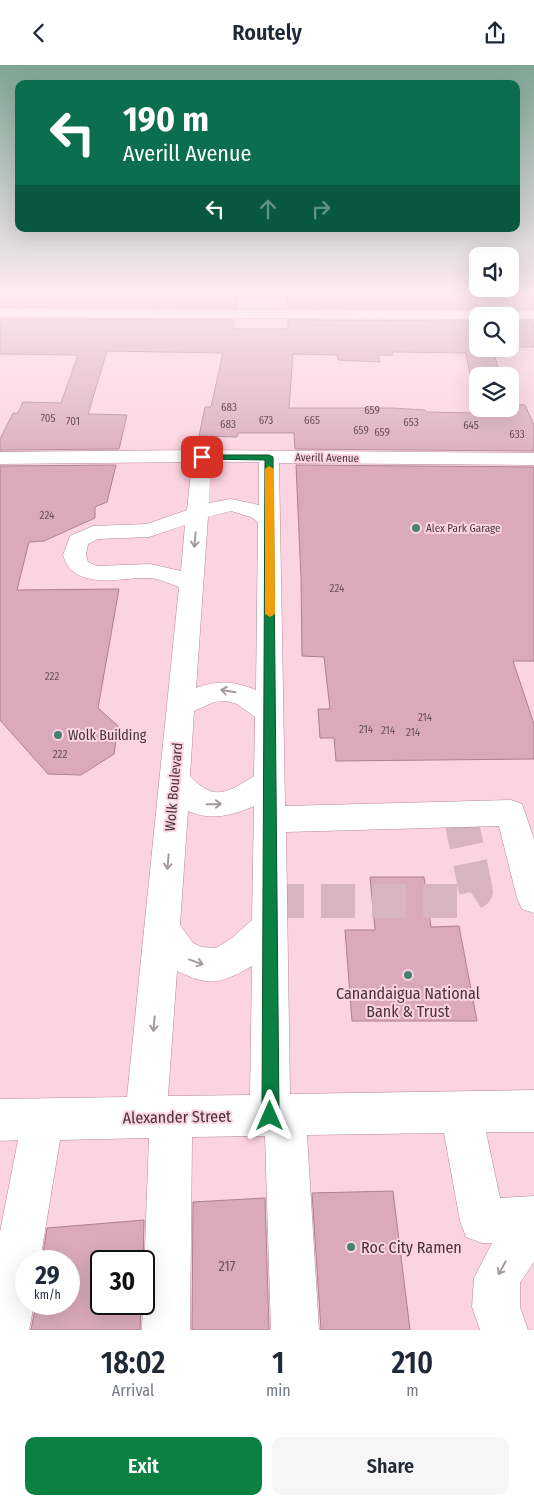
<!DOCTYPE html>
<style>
:root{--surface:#fff;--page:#f6f6f7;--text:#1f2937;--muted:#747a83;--accent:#0b8043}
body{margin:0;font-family:"Fira Sans Condensed",sans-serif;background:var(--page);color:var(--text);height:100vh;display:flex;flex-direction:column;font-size:19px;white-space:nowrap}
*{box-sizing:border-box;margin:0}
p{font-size:16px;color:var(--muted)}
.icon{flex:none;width:28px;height:28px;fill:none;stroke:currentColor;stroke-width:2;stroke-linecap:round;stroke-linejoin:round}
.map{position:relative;height:1265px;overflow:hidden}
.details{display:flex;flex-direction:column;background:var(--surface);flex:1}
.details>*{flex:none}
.top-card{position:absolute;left:15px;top:15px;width:505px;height:152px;border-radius:10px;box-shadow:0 5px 20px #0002;background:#0b6e4f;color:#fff;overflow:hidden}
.tools{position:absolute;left:469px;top:182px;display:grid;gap:10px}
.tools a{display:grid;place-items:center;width:50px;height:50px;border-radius:10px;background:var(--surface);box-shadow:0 5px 20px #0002;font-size:25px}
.speed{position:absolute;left:15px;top:1185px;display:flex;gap:10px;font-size:25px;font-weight:700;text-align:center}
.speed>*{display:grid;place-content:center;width:65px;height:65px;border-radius:50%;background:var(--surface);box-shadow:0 5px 20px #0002;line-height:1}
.speed small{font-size:12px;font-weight:400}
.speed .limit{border:2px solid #111;border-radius:8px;background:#fff;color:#111}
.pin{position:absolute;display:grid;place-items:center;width:42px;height:42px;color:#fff;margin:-21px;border-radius:10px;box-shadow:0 2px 8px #0006}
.me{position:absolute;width:55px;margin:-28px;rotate:0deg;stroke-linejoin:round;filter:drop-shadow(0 0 4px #0008)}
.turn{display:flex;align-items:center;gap:18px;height:105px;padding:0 25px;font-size:22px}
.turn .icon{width:65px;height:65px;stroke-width:2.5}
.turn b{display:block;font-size:35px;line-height:42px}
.lanes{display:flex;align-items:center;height:48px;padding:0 25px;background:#0003;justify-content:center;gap:25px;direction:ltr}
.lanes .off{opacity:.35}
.eta{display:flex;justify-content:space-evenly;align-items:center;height:85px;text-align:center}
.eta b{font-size:30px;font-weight:600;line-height:35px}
.primary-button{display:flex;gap:10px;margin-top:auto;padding:10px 25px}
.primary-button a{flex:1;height:58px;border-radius:10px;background:var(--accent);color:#fff;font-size:20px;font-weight:600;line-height:58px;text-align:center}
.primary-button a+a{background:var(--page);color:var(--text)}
header{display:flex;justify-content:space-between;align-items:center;height:65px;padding:0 25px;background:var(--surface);font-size:22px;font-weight:600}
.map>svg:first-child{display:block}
.building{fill:#daaabb;stroke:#ad808f;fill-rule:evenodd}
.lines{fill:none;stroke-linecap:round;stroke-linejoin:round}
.minor-tunnel{stroke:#d8b3c0;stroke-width:34;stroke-dasharray:34 17;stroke-linecap:butt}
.minor-casing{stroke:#b68898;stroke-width:1}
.minor{fill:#fff;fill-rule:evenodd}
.oneway{stroke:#a49a9d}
.route{fill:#0b8043;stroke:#07532c}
.slow{fill:#f59e0b}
.poi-dot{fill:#418273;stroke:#fcd3e1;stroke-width:2}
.labels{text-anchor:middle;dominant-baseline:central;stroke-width:4;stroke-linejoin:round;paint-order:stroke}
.number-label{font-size:11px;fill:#6c525b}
.far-street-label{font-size:11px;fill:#48343b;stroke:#fcd3e1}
.far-poi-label{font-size:11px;fill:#48343b;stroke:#fcd3e1;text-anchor:start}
.poi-label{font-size:14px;fill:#48343b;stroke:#fcd3e1;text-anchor:start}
.street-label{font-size:14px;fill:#48343b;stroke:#fcd3e1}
.near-number-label{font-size:14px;fill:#6c525b}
.near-poi-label{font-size:16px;fill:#48343b;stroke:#fcd3e1}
.near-street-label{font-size:16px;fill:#48343b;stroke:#fcd3e1}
</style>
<header><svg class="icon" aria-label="back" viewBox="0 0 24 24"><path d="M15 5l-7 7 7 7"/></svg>Routely<svg class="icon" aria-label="share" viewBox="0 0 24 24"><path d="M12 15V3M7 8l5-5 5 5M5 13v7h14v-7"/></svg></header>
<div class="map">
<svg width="534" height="1265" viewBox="0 0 534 1265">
<rect width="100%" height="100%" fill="#fcd3e1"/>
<g class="building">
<polygon points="0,229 238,229 236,243 0,242"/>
<polygon points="287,229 534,229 534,244 288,243"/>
<path d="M0 254 234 255 233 264H288V255L478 256V284H493L500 311H478V344H510V339L525 340 534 360V386L295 384 294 368H238L237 372 199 371 205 342H211L223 288 107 286 88 349 127 350 119 384 0 385V374L13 348H18L23 337 61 338 78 290 0 289ZM392 287 466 288 477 348 426 347 425 345 393 343H289L293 289 337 290 338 295 380 297 378 290H393Z"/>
<rect x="510" y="256" width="24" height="26"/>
<polygon points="116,400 107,437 95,442 95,453 44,476 29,477 17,525 119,524 98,643 118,661 114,689 81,710 48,709 0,655 0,401"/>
<polygon points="296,400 534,402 534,596 513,596 534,659 534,694 336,696 334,673 320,673 318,644 330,644 324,592 302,591 301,513"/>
<polygon points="370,812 424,812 431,862 459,861 477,956 352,956 345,865 375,865"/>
<polygon points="393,1126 410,1265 321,1265 312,1128"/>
<polygon points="265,1133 269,1265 192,1265 193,1137"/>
<polygon points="144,1155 143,1196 101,1196 101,1239 141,1239 140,1265 31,1265 36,1239 69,1239 69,1196 42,1196 47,1163"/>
</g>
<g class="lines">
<polyline class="minor-tunnel" points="270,836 461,836 476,826 460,750"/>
<g class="minor-casing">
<g id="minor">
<polygon points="0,244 534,246 534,254 510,254 510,251 478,251 478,254 0,252"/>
<path d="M202 385 534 388V400L279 398 285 741 511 735 522 739 534 774V848L522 844 517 833 499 761 286 767 290 1029 534 1025V1067H486L500 1133 534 1131V1197L520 1218V1242L528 1265H480L472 1242 474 1213 492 1178H482L466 1172 460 1156 444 1068 307 1070 319 1265H271L265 1071 192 1072 190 1265H142L149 1073 60 1075 40 1196H26V1239H34L29 1265H0V1167L18 1075 0 1076V1034L127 1032 179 522C169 519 159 513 149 513 120 512 74 527 63 490L70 471 93 461 147 459 187 445 192 397 0 399V387ZM211 397H259V440L231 434 209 438ZM231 446 251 452 258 457 256 625C234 616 218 615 196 623L208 452ZM185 460 181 506 150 499 97 501 88 497 86 490 88 479 98 474 149 472ZM227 636 237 639 255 652 254 711C227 728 214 737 190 711L194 646 214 637ZM254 741 252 855 232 873 216 883 201 882 193 878 180 860 188 746C211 756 231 751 254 741ZM252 901 250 1030 168 1031 177 906C211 922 220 919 252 901Z"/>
</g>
</g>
<use href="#minor" class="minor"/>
</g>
<defs><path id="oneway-shaft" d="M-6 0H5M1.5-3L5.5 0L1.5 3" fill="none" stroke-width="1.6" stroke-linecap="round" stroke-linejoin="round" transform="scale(1.25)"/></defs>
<g class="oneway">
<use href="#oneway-shaft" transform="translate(195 475) rotate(95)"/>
<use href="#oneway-shaft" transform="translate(228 626) rotate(-171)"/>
<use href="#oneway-shaft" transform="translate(214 739) rotate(-1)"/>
<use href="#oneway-shaft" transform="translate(168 797) rotate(95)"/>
<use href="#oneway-shaft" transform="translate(196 897) rotate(20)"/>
<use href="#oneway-shaft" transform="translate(154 959) rotate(95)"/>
<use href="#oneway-shaft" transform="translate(502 1203) rotate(119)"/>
</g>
<linearGradient id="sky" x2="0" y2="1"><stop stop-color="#7ea495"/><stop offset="0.56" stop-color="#feebf2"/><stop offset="1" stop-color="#feebf2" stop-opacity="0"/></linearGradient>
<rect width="534" height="406" fill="url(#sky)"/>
<polygon class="route" points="199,390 269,390 273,392 279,1051 276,1057 270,1059 264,1057 262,1051 265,395 202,394 199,393"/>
<polygon class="slow" points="269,401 274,404 275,549 270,552 265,549 265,404"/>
<g class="poi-dot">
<circle cx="416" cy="463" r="5"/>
<circle cx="58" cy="670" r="5"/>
<circle cx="408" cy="910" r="5"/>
<circle cx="351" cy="1182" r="5"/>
</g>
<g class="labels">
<g class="number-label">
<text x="229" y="342">683</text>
<text x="372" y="345">659</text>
<text x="48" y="353">705</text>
<text x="266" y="355">673</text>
<text x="312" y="355">665</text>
<text x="73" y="356">701</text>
<text x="411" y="357">653</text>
<text x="228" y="359">683</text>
<text x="471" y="360">645</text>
<text x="361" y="365">659</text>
<text x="382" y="367">659</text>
<text x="517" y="369">633</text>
<text x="47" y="450">224</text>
<text x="337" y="523">224</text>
<text x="52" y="611">222</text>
<text x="425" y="652">214</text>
<text x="366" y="664">214</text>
<text x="388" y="665">214</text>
<text x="413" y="667">214</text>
<text x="60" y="689">222</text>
</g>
<g class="far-street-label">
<text transform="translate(327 393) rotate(1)">Averill Avenue</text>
</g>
<g class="far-poi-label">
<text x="426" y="463">Alex Park Garage</text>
</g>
<g class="poi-label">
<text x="68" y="670">Wolk Building</text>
</g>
<g class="street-label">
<text transform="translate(174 722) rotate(-85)">Wolk Boulevard</text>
</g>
<g class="near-number-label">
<text x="227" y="1201">217</text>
</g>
<g class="near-poi-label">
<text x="408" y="928">Canandaigua National<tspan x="408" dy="18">Bank &amp; Trust</tspan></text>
<text x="361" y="1182" text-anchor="start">Roc City Ramen</text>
</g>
<g class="near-street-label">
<text transform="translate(177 1052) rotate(-1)">Alexander Street</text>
</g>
</g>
</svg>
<div class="tools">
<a><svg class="icon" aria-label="sound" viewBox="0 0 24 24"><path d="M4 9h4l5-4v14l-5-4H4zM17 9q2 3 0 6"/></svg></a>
<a><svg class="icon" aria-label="search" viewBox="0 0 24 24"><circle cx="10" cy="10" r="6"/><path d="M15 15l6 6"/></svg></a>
<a><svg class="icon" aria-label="layers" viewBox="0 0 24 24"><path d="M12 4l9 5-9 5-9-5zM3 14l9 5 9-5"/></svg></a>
</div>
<div class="speed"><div>29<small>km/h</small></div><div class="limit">30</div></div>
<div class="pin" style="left:202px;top:392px;background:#d93025"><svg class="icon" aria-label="arrive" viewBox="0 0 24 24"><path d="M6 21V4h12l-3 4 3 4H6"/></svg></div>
<svg class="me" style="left:270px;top:1051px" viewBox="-20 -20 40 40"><path d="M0-17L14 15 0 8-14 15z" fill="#0b8043" stroke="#fff" stroke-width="4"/></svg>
<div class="top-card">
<div class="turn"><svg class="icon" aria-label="left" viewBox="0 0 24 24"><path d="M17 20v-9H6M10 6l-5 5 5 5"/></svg><div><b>190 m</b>Averill Avenue</div></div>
<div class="lanes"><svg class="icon" aria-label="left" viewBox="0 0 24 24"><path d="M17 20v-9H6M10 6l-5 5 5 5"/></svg><svg class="icon off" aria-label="ahead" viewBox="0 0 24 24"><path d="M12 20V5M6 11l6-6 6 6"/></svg><svg class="icon off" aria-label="right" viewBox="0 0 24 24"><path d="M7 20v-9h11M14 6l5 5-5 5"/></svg></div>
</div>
</div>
<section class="details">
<div class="eta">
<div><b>18:02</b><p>Arrival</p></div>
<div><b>1</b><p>min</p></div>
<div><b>210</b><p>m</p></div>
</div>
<div class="primary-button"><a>Exit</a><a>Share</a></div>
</section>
